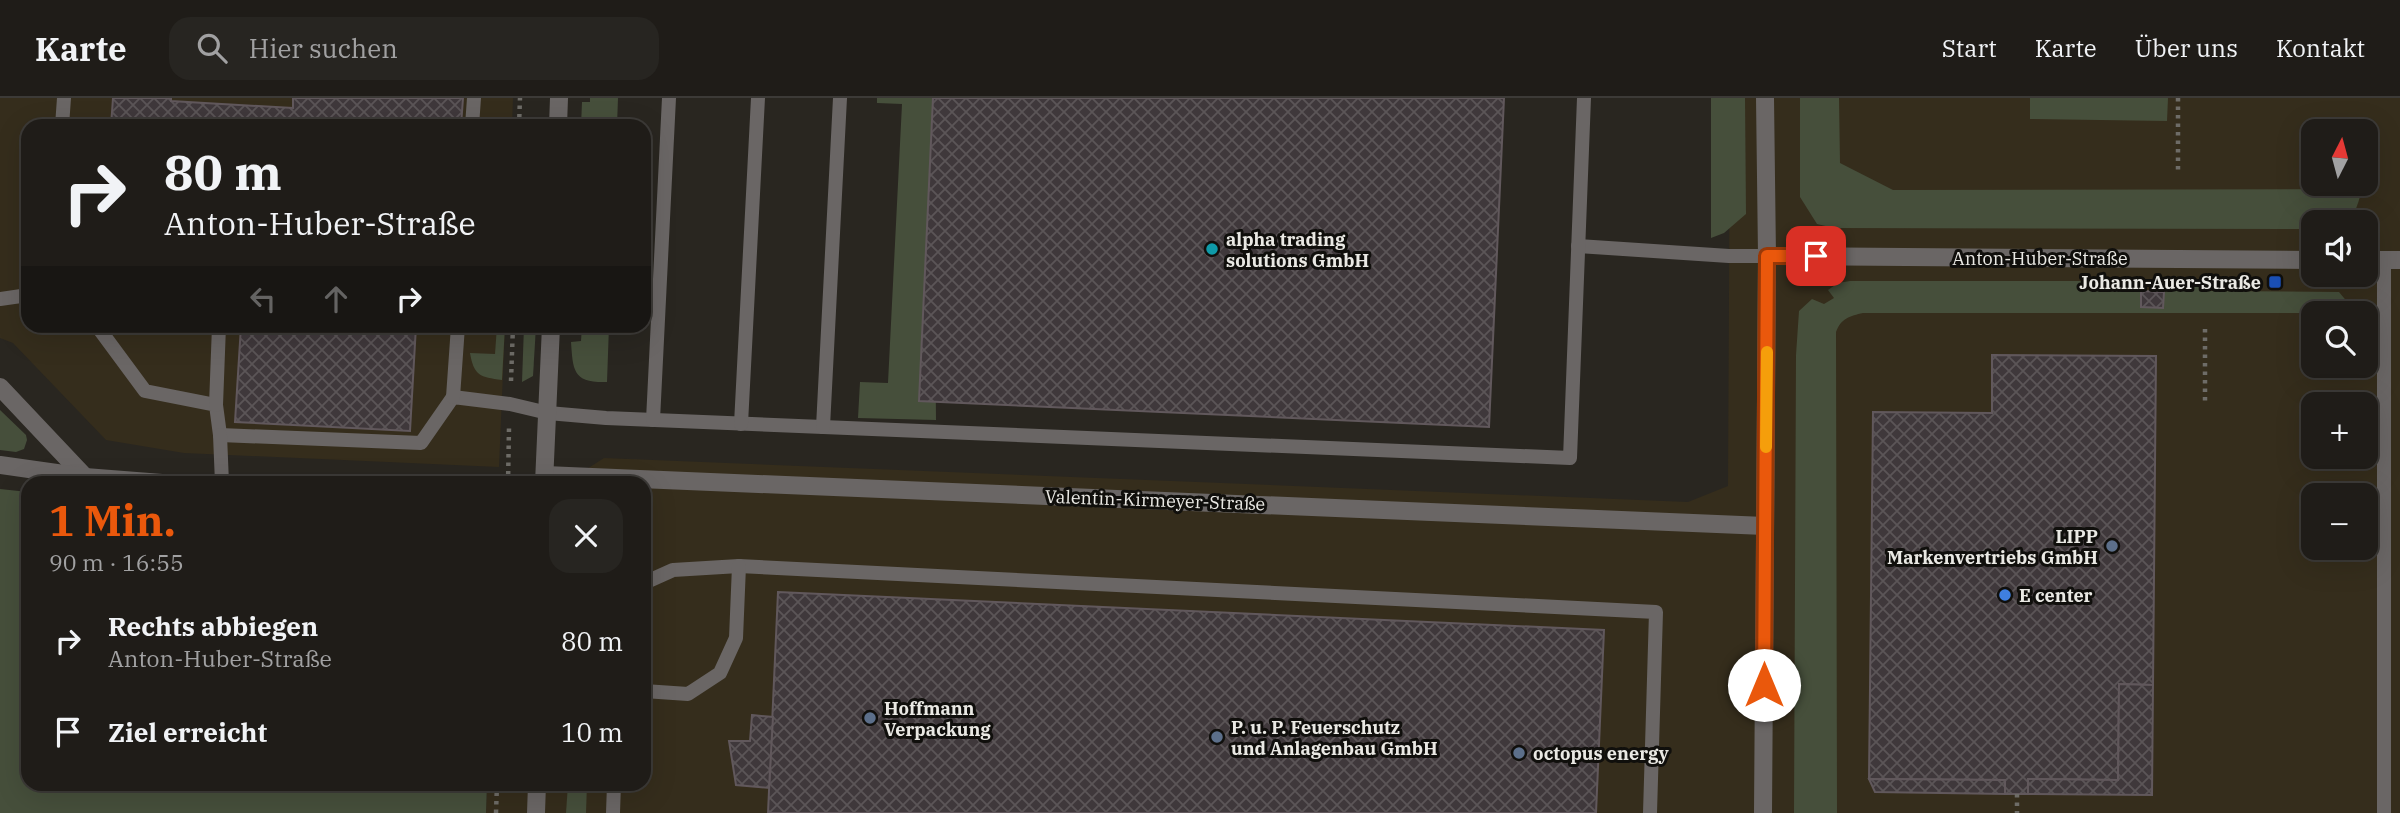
<!DOCTYPE html>
<html lang="de">
<meta charset="utf-8">
<style>
:root{--surface:#1f1c18;--page:#272521;--text:#f1f3f6;--muted:#a1a1a2;--line:#3c3a37;--accent:#ea580c}
body{margin:0;font-family:"IBM Plex Serif",serif;background:var(--page);color:var(--text);height:100vh;display:flex;flex-direction:column;font-size:26px;white-space:nowrap}
*{box-sizing:border-box;margin:0}
p{font-size:23px;color:var(--muted)}
.icon{flex:none;width:38px;height:38px;fill:none;stroke:currentColor;stroke-width:2;stroke-linecap:round;stroke-linejoin:round}
.map{position:relative;flex:1;overflow:hidden}
.details{position:absolute;left:21px;top:378px;width:630px;height:315px;display:flex;flex-direction:column;background:var(--surface);border-radius:21px;box-shadow:0 7px 28px #0002,0 0 0 2px var(--line)}
.details>*{flex:none}
.banner{position:absolute;left:21px;top:21px;width:630px;height:214px;border-radius:21px;box-shadow:0 7px 28px #0002,0 0 0 2px var(--line);background:#1f1c18;color:var(--text);overflow:hidden}
.needle{width:46px;rotate:6deg}
.buttons{position:absolute;left:2301px;top:21px;display:grid;gap:14px}
.buttons a{display:grid;place-items:center;width:77px;height:77px;border-radius:14px;background:var(--surface);box-shadow:0 7px 28px #0002,0 0 0 2px var(--line);font-size:35px}
.pin{position:absolute;display:grid;place-items:center;width:60px;height:60px;color:#fff;margin:-30px;border-radius:14px;box-shadow:0 4px 10px #0006}
.me{position:absolute;width:77px;margin:-38px;rotate:0deg;stroke-linejoin:round;filter:drop-shadow(0 0 5px #0008)}
.turn{display:flex;align-items:center;gap:24px;height:147px;padding:0 28px;font-size:32px}
.turn .icon{width:91px;height:91px;stroke-width:2.5}
.turn b{display:block;font-size:49px;line-height:60px}
.lanes{display:flex;align-items:center;height:66px;padding:0 28px;background:#0003;justify-content:center;gap:35px;direction:ltr}
.lanes .off{opacity:.35}
.round{display:grid;place-items:center;flex:none;width:74px;height:74px;border-radius:21px;background:var(--page)}
.headline{display:flex;align-items:center;justify-content:space-between;height:119px;padding:0 28px}
h1{font-size:42px;font-weight:700;line-height:52px;color:var(--accent)}
ul{padding:0;list-style:none}
li{display:flex;align-items:center;gap:21px;height:91px;padding:0 28px}
li div{flex:1}
li b{display:block;font-size:26px}
li em{font-style:normal}
header{display:flex;align-items:center;gap:42px;box-sizing:border-box;height:98px;padding:0 35px;background:var(--surface);border-bottom:2px solid var(--line)}
header strong{font-size:33px}
nav{display:flex;gap:38px;margin-inline-start:auto;font-size:24px}
.search{width:490px;height:63px;background:var(--page);display:flex;align-items:center;gap:18px;box-sizing:border-box;padding:0 24px;border-radius:21px;color:var(--muted);font-size:26px}
.map>svg:first-child{display:block}
.commercial{fill:#352d1c;fill-rule:evenodd}
.green{fill:#464f3b}
.building{fill:url(#building-cross-hatch);stroke:#61585c;stroke-width:2}
.lines{fill:none;stroke-linecap:round;stroke-linejoin:round}
.path{stroke:#6e6c67;stroke-width:4.5;stroke-dasharray:3.5 5;stroke-linecap:butt}
.service{stroke:#6a6665;stroke-width:14}
.minor{stroke:#6a6665;stroke-width:18}
.route-casing{stroke:#983908;stroke-width:18}
.route{stroke:#ea580c;stroke-width:12}
.slow{stroke:#f59e0b;stroke-width:12}
.culture-dot{fill:#0f9aa8;stroke:#100f0c;stroke-width:2.5}
.transit-dot{fill:#1a4fb4;stroke:#100f0c;stroke-width:2.5}
.service-dot{fill:#5c6f8a;stroke:#100f0c;stroke-width:2.5}
.shop-dot{fill:#3f7fe0;stroke:#100f0c;stroke-width:2.5}
.labels{text-anchor:middle;dominant-baseline:central;stroke-width:6;stroke-linejoin:round;paint-order:stroke}
.poi-label{font-size:18px;font-weight:bold;fill:#eae9e4;stroke:#100f0c;text-anchor:start}
.street-label{font-size:18px;fill:#eae9e4;stroke:#100f0c}
</style>
<header>
<strong>Karte</strong>
<div class="search"><svg class="icon" aria-label="search" viewBox="0 0 24 24"><circle cx="10" cy="10" r="6"/><path d="M15 15l6 6"/></svg>Hier suchen</div>
<nav><a>Start</a><a>Karte</a><a>Über uns</a><a>Kontakt</a></nav>
</header>
<div class="map">
<svg width="2400" height="715" viewBox="0 0 2400 715">
<defs>
<pattern id="building-cross-hatch" width="8" height="8" patternUnits="userSpaceOnUse" patternTransform="scale(1.75)"><rect width="8" height="8" fill="#3f383b"/><path d="M0 0l8 8M0 8l8-8" fill="none" stroke="#5b5557"/></pattern>
</defs>
<rect width="100%" height="100%" fill="#292620"/>
<g class="commercial">
<polygon points="0,0 513,0 512,28 28,28 28,228 505,228 499,369 184,355 106,342 13,245 0,240"/>
<path d="M1730 0H2400V715H486L487 686H644V385H565L604 360 1688 404 1728 388ZM2314 33H2366V86H2314ZM2314 124H2366V177H2314ZM2314 215H2366V268H2314ZM2314 306H2366V359H2314ZM2314 397H2366V450H2314Z"/>
</g>
<g class="green">
<polygon points="590,0 618,0 617,28 581,28 582,4 590,4"/>
<polygon points="877,0 933,0 936,322 858,320 860,284 888,285 902,6 877,5"/>
<polygon points="1711,0 1745,0 1746,116 1724,135 1711,140"/>
<path d="M1800 0H1839L1840 65 1893 92 2357 91 2361 95C2351 131 2348 124 2314 124L2313 131 1834 130 1817 126 1800 99Z"/>
<polygon points="2030,0 2168,0 2167,23 2030,21"/>
<path d="M2171 182H2196L2209 193 2339 194 2349 206 2352 215H1863C1850 218 1841 220 1836 234L1837 715H1794L1796 257 1799 213 1812 201 1824 206 1834 200 1828 192 1838 185 1850 183H2137L2136 192 2169 194Z"/>
<path d="M497 228H505L502 282C480 279 474 278 470 255L495 256Z"/>
<polygon points="524,228 536,228 533,278 522,284"/>
<path d="M582 228H609L607 284C573 285 573 273 571 244L581 243Z"/>
<polygon points="0,312 26,337 27,342 24,351 16,354 0,352"/>
<polygon points="0,391 28,394 28,686 487,686 486,715 0,715"/>
<polygon points="568,686 587,686 586,715 566,715"/>
</g>
<g class="building">
<polygon points="113,0 171,0 171,3 293,10 293,0 463,0 461,28 111,28"/>
<polygon points="933,0 1504,0 1489,329 919,303"/>
<polygon points="2141,193 2164,194 2163,210 2141,209"/>
<polygon points="241,228 416,228 410,333 235,324"/>
<polygon points="1992,257 2156,258 2153,587 2119,586 2118,682 2028,681 2028,696 2005,696 2005,682 1869,681 1873,314 1992,315"/>
<polygon points="778,494 1604,532 1596,715 768,715"/>
<polygon points="2119,586 2153,587 2152,697 2028,696 2028,681 2118,682"/>
<polygon points="752,617 773,619 769,690 736,687 729,643 750,643"/>
<polygon points="1869,681 2005,682 2005,696 1875,694"/>
</g>
<g class="lines">
<g class="path">
<polyline points="2178,0 2178,76"/>
<polyline points="519,28 520,0"/>
<polyline points="2205,231 2205,304"/>
<polyline points="511,283 513,228"/>
<polyline points="508,385 509,330"/>
<polyline points="2017,696 2017,715"/>
<polyline points="496,715 497,686"/>
</g>
<g class="service">
<polyline points="62,28 64,0"/>
<polyline points="472,28 474,0"/>
<polyline points="1578,148 1729,158 1767,158"/>
<polyline points="0,201 28,197"/>
<polyline points="97,228 145,293 216,307 220,337 421,345 453,299 510,306 548,315 606,320 1570,360 1584,0"/>
<polyline points="453,299 458,228"/>
<polyline points="216,307 219,228"/>
<polyline points="653,322 669,0"/>
<polyline points="741,326 758,0"/>
<polyline points="823,329 840,0"/>
<polyline points="220,337 222,385"/>
<polyline points="644,485 673,472 739,468 1656,514 1650,715"/>
<polyline points="644,593 688,596 720,575 736,540 739,468"/>
<polyline points="613,715 614,686"/>
<polyline points="2384,715 2384,162"/>
</g>
<g class="minor">
<polyline points="558,28 559,0"/>
<polyline points="1767,158 2314,162"/>
<polyline points="2366,162 2400,162"/>
<polyline points="0,289 85,379"/>
<polyline points="0,367 85,379 162,385"/>
<polyline points="545,377 1765,428"/>
<polyline points="544,385 551,228"/>
<polyline points="536,715 537,686"/>
<polyline points="1763,715 1767,158 1765,0"/>
</g>
</g>
<g class="lines">
<g class="route-casing">
<polyline id="route" points="1764,587 1767,158 1816,158"/>
</g>
<use href="#route" class="route"/>
<polyline class="slow" points="1766,349 1767,254"/>
</g>
<circle class="culture-dot" cx="1212" cy="151" r="7"/>
<rect class="transit-dot" x="2268" y="177" width="14" height="14" rx="3.5"/>
<g class="service-dot">
<circle cx="2112" cy="448" r="7"/>
<circle cx="870" cy="620" r="7"/>
<circle cx="1217" cy="639" r="7"/>
<circle cx="1519" cy="655" r="7"/>
</g>
<circle class="shop-dot" cx="2005" cy="497" r="7"/>
<g class="labels">
<g class="poi-label">
<text x="1226" y="141">alpha trading<tspan x="1226" dy="21">solutions GmbH</tspan></text>
<text x="2261" y="184" text-anchor="end">Johann-Auer-Straße</text>
<text x="2098" y="438" text-anchor="end">LIPP<tspan x="2098" dy="21">Markenvertriebs GmbH</tspan></text>
<text x="2019" y="497">E center</text>
<text x="884" y="610">Hoffmann<tspan x="884" dy="21">Verpackung</tspan></text>
<text x="1231" y="629">P. u. P. Feuerschutz<tspan x="1231" dy="21">und Anlagenbau GmbH</tspan></text>
<text x="1533" y="655">octopus energy</text>
</g>
<g class="street-label">
<text x="2040" y="160">Anton-Huber-Straße</text>
<text transform="translate(1155 402) rotate(2)">Valentin-Kirmeyer-Straße</text>
</g>
</g>
</svg>
<div class="buttons">
<a><svg class="needle" viewBox="-14 -14 28 28"><path d="M0-13l5 13h-10z" fill="#e53935"/><path d="M0 13l5-13h-10z" fill="#a1a1a2"/></svg></a>
<a><svg class="icon" aria-label="sound" viewBox="0 0 24 24"><path d="M4 9h4l5-4v14l-5-4H4zM17 9q2 3 0 6"/></svg></a>
<a><svg class="icon" aria-label="search" viewBox="0 0 24 24"><circle cx="10" cy="10" r="6"/><path d="M15 15l6 6"/></svg></a>
<a>+</a>
<a>−</a>
</div>
<div class="pin" style="left:1816px;top:158px;background:#d93025"><svg class="icon" aria-label="arrive" viewBox="0 0 24 24"><path d="M6 21V4h12l-3 4 3 4H6"/></svg></div>
<svg class="me" style="left:1764px;top:587px" viewBox="-20 -20 40 40"><circle r="19" fill="#fff"/><path d="M0-13L10 11 0 6-10 11z" fill="#ea580c"/></svg>
<div class="banner">
<div class="turn"><svg class="icon" aria-label="right" viewBox="0 0 24 24"><path d="M7 20v-9h11M14 6l5 5-5 5"/></svg><div><b>80 m</b>Anton-Huber-Straße</div></div>
<div class="lanes"><svg class="icon off" aria-label="left" viewBox="0 0 24 24"><path d="M17 20v-9H6M10 6l-5 5 5 5"/></svg><svg class="icon off" aria-label="ahead" viewBox="0 0 24 24"><path d="M12 20V5M6 11l6-6 6 6"/></svg><svg class="icon" aria-label="right" viewBox="0 0 24 24"><path d="M7 20v-9h11M14 6l5 5-5 5"/></svg></div>
</div>
<section class="details">
<div class="headline"><div><h1>1 Min.</h1><p>90 m · 16:55</p></div><a class="round"><svg class="icon" aria-label="close" viewBox="0 0 24 24"><path d="M6 6l12 12M18 6L6 18"/></svg></a></div>
<ul>
<li><svg class="icon" aria-label="right" viewBox="0 0 24 24"><path d="M7 20v-9h11M14 6l5 5-5 5"/></svg><div><b>Rechts abbiegen</b><p>Anton-Huber-Straße</p></div><em>80 m</em></li>
<li><svg class="icon" aria-label="arrive" viewBox="0 0 24 24"><path d="M6 21V4h12l-3 4 3 4H6"/></svg><div><b>Ziel erreicht</b></div><em>10 m</em></li>
</ul>
</section>
</div>
